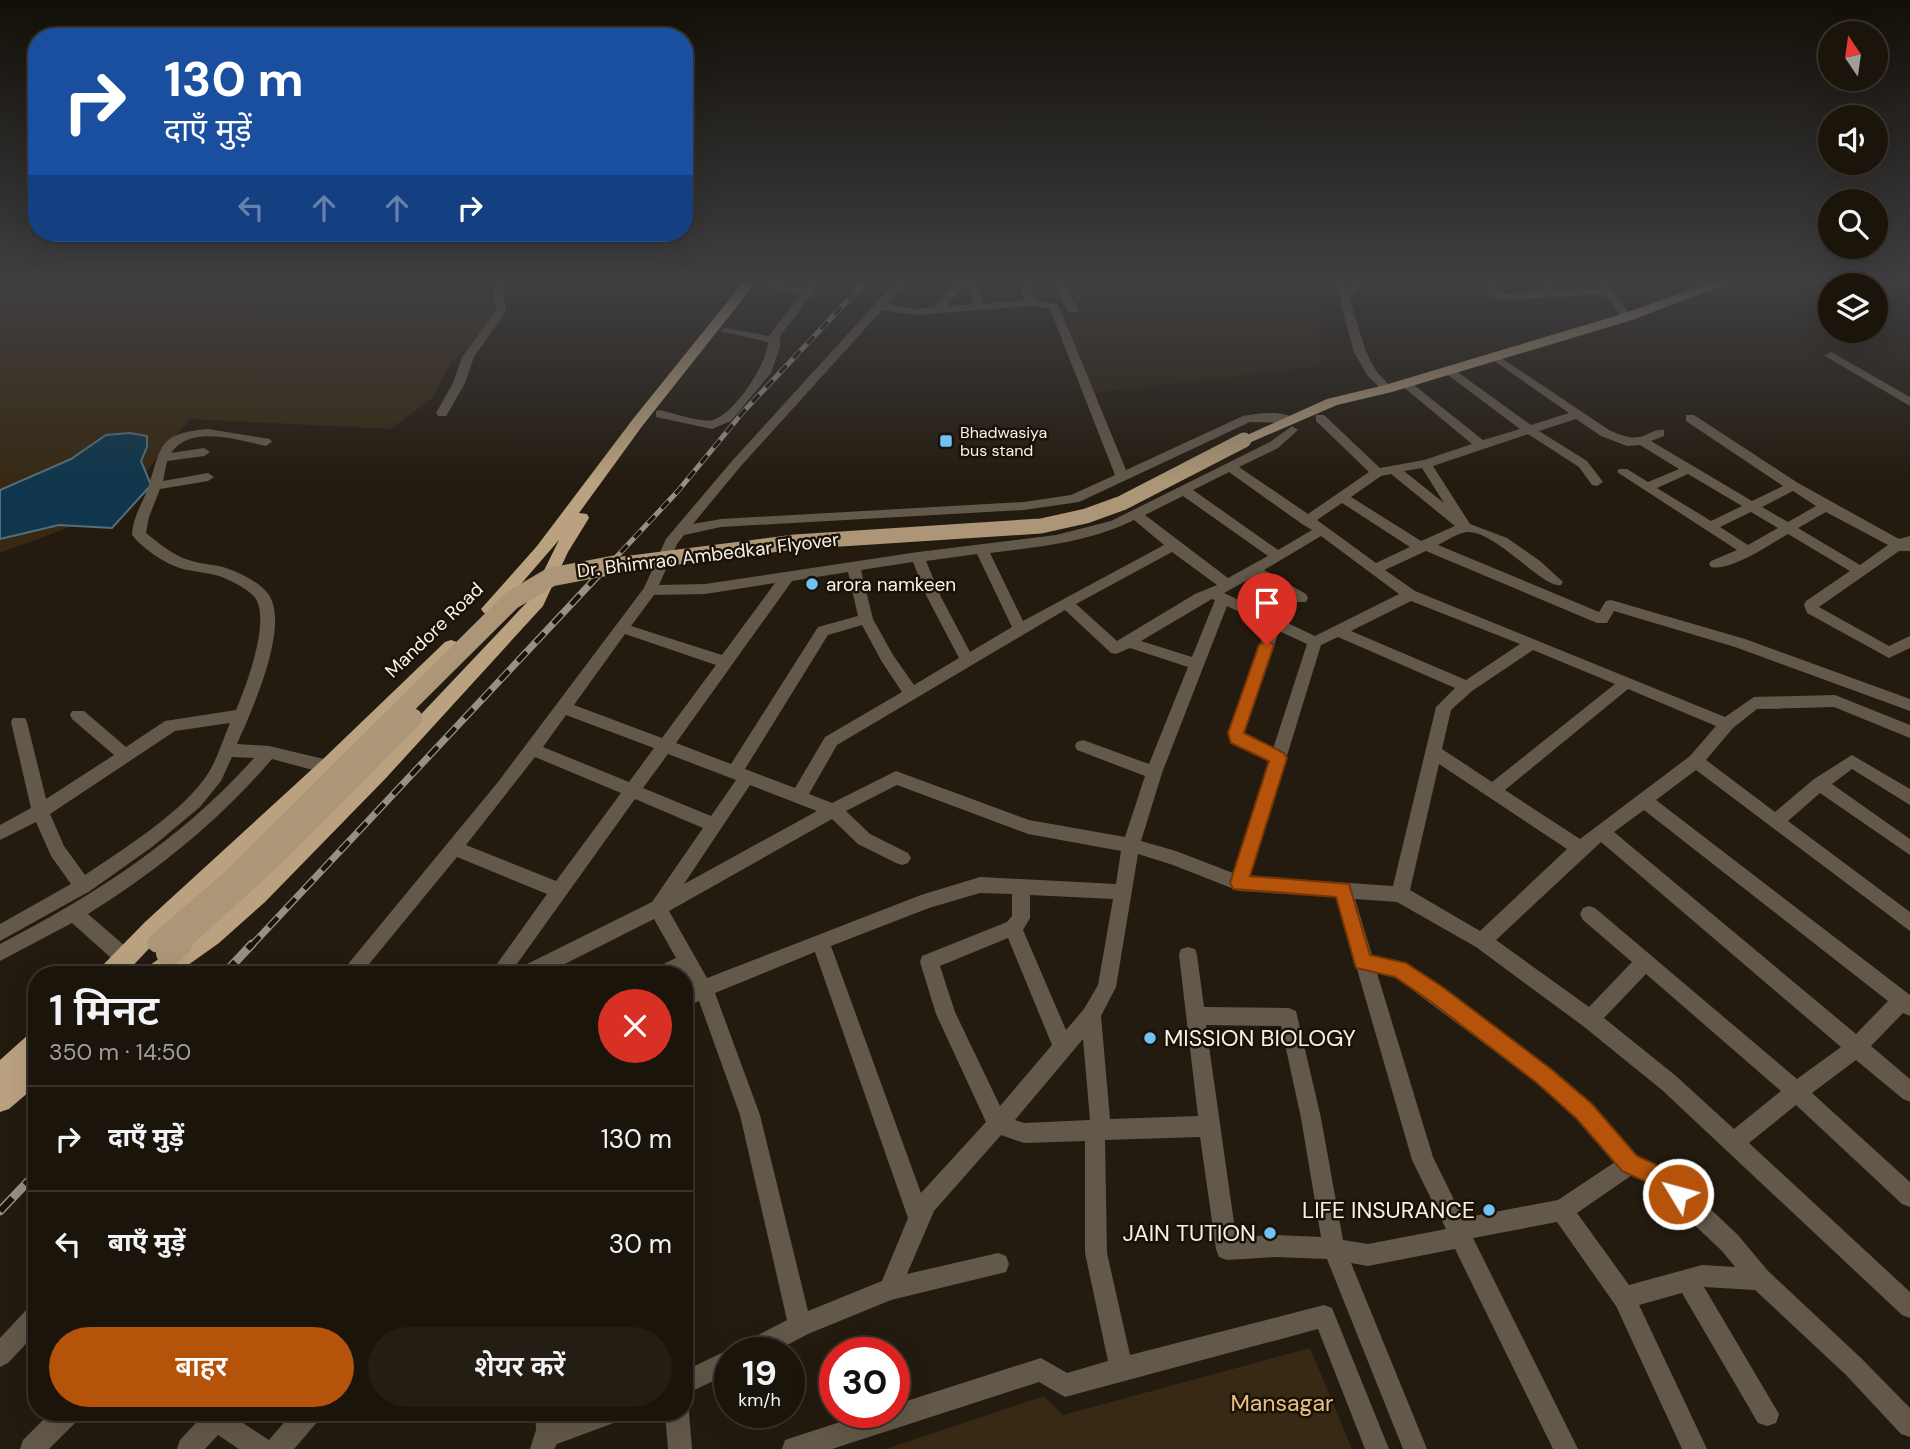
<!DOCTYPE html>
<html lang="hi">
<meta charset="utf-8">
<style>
:root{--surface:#1a140b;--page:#231d14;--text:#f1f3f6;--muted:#9f9e9d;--line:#38332c;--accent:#b45309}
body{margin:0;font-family:"DM Sans","Noto Sans Devanagari",sans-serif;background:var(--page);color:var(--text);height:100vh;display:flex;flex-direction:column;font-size:26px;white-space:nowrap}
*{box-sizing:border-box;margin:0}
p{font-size:23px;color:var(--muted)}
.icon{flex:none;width:38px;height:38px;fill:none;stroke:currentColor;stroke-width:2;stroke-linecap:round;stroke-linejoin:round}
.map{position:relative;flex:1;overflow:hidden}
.drawer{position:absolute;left:28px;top:966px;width:665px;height:455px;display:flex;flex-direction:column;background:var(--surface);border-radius:28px;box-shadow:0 7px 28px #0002,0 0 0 2px var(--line)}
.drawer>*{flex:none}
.top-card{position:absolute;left:28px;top:28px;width:665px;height:214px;border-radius:28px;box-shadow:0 7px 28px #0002,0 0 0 2px var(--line);background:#1a4fa0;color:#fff;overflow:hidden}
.needle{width:46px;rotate:347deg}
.controls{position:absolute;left:1818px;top:21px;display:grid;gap:14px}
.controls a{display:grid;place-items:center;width:70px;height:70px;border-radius:50%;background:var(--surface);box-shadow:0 7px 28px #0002,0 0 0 2px var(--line);font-size:35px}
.speed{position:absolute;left:714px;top:1337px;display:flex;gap:14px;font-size:35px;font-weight:700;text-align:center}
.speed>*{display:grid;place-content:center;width:91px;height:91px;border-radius:50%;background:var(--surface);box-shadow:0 7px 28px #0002,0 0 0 2px var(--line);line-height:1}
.speed small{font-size:18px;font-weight:400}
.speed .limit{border:10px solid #d22;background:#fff;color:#111}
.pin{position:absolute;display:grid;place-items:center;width:60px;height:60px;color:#fff;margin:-72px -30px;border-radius:50% 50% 50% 0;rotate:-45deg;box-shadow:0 0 7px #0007}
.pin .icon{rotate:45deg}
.me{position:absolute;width:77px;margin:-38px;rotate:307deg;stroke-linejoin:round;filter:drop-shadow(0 0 5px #0008)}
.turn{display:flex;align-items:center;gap:24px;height:147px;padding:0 21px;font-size:32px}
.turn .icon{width:91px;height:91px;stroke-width:2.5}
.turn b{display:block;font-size:49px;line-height:60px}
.lanes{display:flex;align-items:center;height:66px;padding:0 21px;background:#0003;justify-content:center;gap:35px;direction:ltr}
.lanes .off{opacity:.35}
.round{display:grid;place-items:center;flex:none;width:74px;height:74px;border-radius:37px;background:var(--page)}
.headline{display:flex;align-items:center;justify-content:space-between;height:119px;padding:0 21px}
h1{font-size:42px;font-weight:600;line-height:52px}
.primary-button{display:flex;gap:14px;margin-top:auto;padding:14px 21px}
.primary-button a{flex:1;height:80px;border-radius:42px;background:var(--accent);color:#fff;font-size:28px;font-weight:600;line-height:80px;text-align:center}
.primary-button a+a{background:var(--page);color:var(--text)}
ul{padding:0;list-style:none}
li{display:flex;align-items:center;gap:21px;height:105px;padding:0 21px;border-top:2px solid var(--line)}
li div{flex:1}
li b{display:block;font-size:26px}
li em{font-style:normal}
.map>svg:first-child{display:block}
.built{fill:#2f2312}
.green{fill:#372913}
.water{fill:#0f364d;stroke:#546e7c;stroke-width:2}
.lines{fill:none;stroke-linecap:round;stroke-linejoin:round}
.minor{fill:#63594a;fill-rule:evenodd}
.primary{fill:#ac9677;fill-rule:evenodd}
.trunk{fill:#baa280;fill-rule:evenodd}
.rail-far2-casing{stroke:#979086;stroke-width:5}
.rail-far1-casing{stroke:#979086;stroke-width:7}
.rail-casing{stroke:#979086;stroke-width:9}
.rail-far2{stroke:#1a1207;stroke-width:3.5;stroke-dasharray:10;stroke-linecap:butt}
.rail-far1{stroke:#1a1207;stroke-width:4.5;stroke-dasharray:13;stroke-linecap:butt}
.rail{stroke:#1a1207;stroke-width:6;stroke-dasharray:18;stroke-linecap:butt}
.primary-bridge-far2{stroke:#ac9677;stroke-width:15}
.primary-bridge-far1{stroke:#ac9677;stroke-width:19}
.primary-bridge{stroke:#ac9677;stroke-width:26}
.route{fill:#b45309;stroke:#753606;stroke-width:2}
.poi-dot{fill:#70c2f4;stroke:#1a1207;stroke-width:2.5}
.labels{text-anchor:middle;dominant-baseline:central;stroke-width:5;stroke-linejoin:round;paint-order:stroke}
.far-poi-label{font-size:16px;fill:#f6f1e9;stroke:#1a1207;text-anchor:start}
.street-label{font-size:19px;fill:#f6f1e9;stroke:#1a1207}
.poi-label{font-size:19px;fill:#f6f1e9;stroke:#1a1207;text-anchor:start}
.near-poi-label{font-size:23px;fill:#f6f1e9;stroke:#1a1207;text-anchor:end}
.near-park-label{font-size:23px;fill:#e7be83;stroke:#1a1207}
</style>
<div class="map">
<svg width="1910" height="1449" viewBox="0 0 1910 1449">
<rect width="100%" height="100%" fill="#231b0f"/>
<polygon class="built" points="1053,281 1315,281 1322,366 1091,393"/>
<g class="green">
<polygon points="0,281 487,281 500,306 480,337 451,362 432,398 391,429 190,419 113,511 0,553"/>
<polygon points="1310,1348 1352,1449 886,1449 1044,1396 1063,1415"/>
</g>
<polygon class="water" points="130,433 147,436 147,447 141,461 151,485 112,528 59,525 0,539 0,490 71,459 106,435"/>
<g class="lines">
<g class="minor">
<polygon points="492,281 502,281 506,311 474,357 465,383 448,413 446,416 438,416 436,413 453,383 462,357 496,311"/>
<path d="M757 281 806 288 812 281H822L780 336V347L771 373 731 421 712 429 656 417V411L660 410C672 413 703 423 713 420 735 413 767 364 768 342L720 331 725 328 769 336 801 294 757 285Z"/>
<path d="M896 281H907L887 304 915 309 935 307 956 281H975L983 304 1025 300 1018 281H1028L1035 300 1058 304 1126 470 1243 416C1258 413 1283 410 1296 419L1290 423 1250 422 1079 502 1024 510 721 527 684 535 677 544 659 585 705 584 918 552 1056 535 1111 521 1270 442 1292 426 1298 430 1278 448 1239 467 1308 514 1369 472 1316 421V415H1324L1380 468 1424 460 1472 444 1401 385V381H1409L1483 440 1520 429 1444 372V368H1452L1531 425 1569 413 1490 358 1488 356 1494 353 1609 430C1621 435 1630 440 1643 436 1651 433 1656 429 1664 430V436L1651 441 1752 501 1783 486 1686 421V415H1694L1798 483 1899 539 1910 536V551H1899L1819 607 1889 646 1910 636V648L1889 658 1807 613 1804 605 1806 601 1850 571 1788 534C1771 544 1730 572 1711 567L1709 564 1711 561 1737 550 1617 472 1619 469H1627L1648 482 1679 469 1640 445 1627 446 1601 436 1576 419 1539 431 1587 461 1603 482 1597 486 1592 485 1579 467 1528 434 1433 466 1470 524 1507 538 1540 561 1563 582 1561 585C1544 590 1498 532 1468 532 1459 532 1446 541 1438 545L1599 612 1606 601 1611 600 1745 639 1910 699V711L1735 647 1614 611 1607 623H1597L1426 551 1385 570 1415 591 1725 717 1754 697 1835 695 1910 725V738L1834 707 1757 709 1733 728 1706 760 1775 812 1814 779 1852 755 1910 789V805L1852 769 1832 784 1910 839V855L1820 793 1788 821 1910 912V931L1696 770 1656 800 1910 995V1016L1903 1013 1871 1046 1910 1079V1102L1903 1099 1856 1060 1812 1093 1910 1182V1207L1902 1204 1796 1105 1749 1143 1910 1292V1318L1902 1315 1662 1090 1583 1026 1476 947 1397 902 1355 899 1372 955 1406 963 1551 1069 1592 1104 1637 1157 1668 1169 1738 1235 1768 1271 1862 1359 1910 1408V1437L1901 1434 1846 1375 1755 1290 1704 1287 1779 1414 1776 1423 1767 1426 1758 1423 1682 1293 1639 1305 1707 1449H1682L1616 1306 1557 1222 1473 1238 1578 1449H1553L1455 1249 1368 1266 1351 1263 1427 1449H1403L1327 1259 1275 1257 1227 1260 1219 1257 1216 1249 1200 1137 1105 1140 1107 1253 1130 1355 1324 1305 1332 1308 1389 1449H1365L1318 1329 1065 1397 1039 1382 832 1449H782L785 1440 794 1437 871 1412H894V1405L1041 1358 1067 1373 1108 1361 1085 1253V1141L1024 1143 1001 1135 934 1211 907 1274 998 1253 1006 1256 1009 1264 1006 1272 891 1300 808 1334 772 1353H730V1373L684 1395V1371L730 1349 736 1352 739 1345 787 1320 740 1115 699 1001 684 1008V989L691 986 684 973 651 975 653 969 676 958 654 919 543 975H515L517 969 652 902 703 828 635 799 509 975H489L547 894 457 857 360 975H339L498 782 644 588 666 539 732 461ZM966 283 973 304 947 306ZM1031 306 1050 309 1115 475 1071 495 1024 502 721 519 693 524 740 467 882 310 915 315ZM1422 468 1444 503 1404 471ZM1229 472 1302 524 1312 530 1278 550 1193 490ZM1391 474 1455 526 1421 541 1351 497 1381 476ZM1688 474 1742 506 1711 521 1657 488ZM1793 491 1816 506 1788 522 1762 507ZM1183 496 1268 556 1228 578 1145 515ZM1342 503 1410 547 1376 563 1317 520ZM1751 512 1778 528 1748 545 1720 527ZM1826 512 1888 545 1860 565 1798 528ZM1134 520 1164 545 1023 621 990 553C1038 547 1090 542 1134 520ZM1321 536 1399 594 1315 636 1224 593 1253 577 1296 602H1306L1308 598 1306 594 1264 570ZM1172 552 1217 585 1195 594 1117 641 1076 604ZM977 554 1012 627 970 652 941 597 926 561ZM913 562 927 597 959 658 914 685 893 655 873 619 861 570ZM848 572 858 616 818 627 731 764 676 743 792 581ZM775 583 722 655 631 626 654 595 705 594ZM1212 599 1215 600 1192 657 1141 641ZM1411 601 1520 644 1466 680 1351 631ZM1227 606 1267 625 1228 733 1231 743 1269 761 1233 873 1176 851 1141 841 1162 773ZM1065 610 1111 653 1116 654 1130 648 1188 667 1149 764 1083 740 1077 742 1075 746 1077 750 1145 776 1125 837 1029 820 896 771 832 803 809 794 837 745ZM862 625 882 662 902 692 825 737 795 788 745 769 828 635ZM1279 631 1307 644 1273 749 1244 733ZM625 634 716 665 662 738 574 705ZM1338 637 1455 688 1436 707 1393 886 1250 876 1321 645ZM1533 650 1615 684 1492 782 1442 749 1451 710 1472 691ZM1628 689 1716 726 1690 756 1580 839 1505 790ZM566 715 654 748 629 782 543 747ZM668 754 736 780 711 816 643 788ZM535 757 621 793 556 881 466 845ZM1439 764 1567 849 1480 931 1410 890ZM750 785 817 811 684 884ZM897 785 1028 834 1121 851 1116 884 980 877 921 895 707 978 669 911 832 819 858 844 896 863 902 865 908 863 911 858 908 853 870 834 846 811ZM1644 810 1888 1001 1856 1034 1614 832ZM1601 842 1841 1047 1797 1079 1595 908 1589 906 1583 908 1580 914 1583 920 1632 962 1589 1007 1496 940ZM1138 854 1173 865 1239 891 1337 897 1354 959 1353 962 1357 969 1412 1160 1446 1229 1368 1244 1343 1240 1321 1118 1296 1011 1289 1008 1204 1007 1197 955 1195 949 1188 947 1181 949 1179 955 1198 1116 1110 1119 1101 1016 1116 987ZM980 893 1012 894V916L1007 922 922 956 920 962 936 1014 986 1122 921 1193 831 946 929 908ZM1030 895 1113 899 1098 985 1084 1009 1066 1030 1023 930 1030 918ZM1008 938 1052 1045 1000 1106 955 1012 940 966ZM815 952 908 1218 882 1281 808 1311 760 1115 715 993ZM1377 973 1395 977 1537 1083 1578 1118 1615 1162 1558 1200 1463 1218 1433 1157ZM1646 974 1781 1091 1734 1129 1676 1076 1604 1018ZM1206 1025 1281 1026 1301 1118 1321 1237 1275 1235 1236 1237ZM1083 1039 1090 1120 1024 1123 1015 1120ZM1632 1175 1652 1185 1722 1251 1735 1267 1702 1265 1629 1285 1577 1213Z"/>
<polygon points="1052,281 1062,281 1078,310 1077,312 1069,312"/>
<polygon points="1331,281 1341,281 1347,289 1350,281 1360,281 1359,289 1351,296 1351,304 1366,352 1376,371 1393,389 1391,391 1383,391 1367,375 1354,352 1341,304 1341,295"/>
<polygon points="1480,281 1490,281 1499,292 1504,294 1545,291 1538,281 1548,281 1556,291 1600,288 1597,281 1605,281 1632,317 1623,319 1604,294 1503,300 1491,296"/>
<polygon points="1878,281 1892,281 1876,289 1876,285 1871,285"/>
<polygon points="1831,352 1910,397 1910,406 1827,357 1825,355"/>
<path d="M208 429 270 439 272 442 266 446C239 440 190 424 171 453L204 448 210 452 204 456 167 461 163 481 208 473 214 477 208 481 160 489 149 517 146 533C160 544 175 557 192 561 204 565 217 564 229 569 242 574 261 583 269 595 290 628 251 712 237 744L269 746 328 760 334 762 336 767 334 772 328 774 272 759C219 821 157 871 88 914L133 953 135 959 133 965 126 968 119 965 72 923 0 961V944C95 895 183 838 254 758L232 757 221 781 200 807 152 847 90 891 0 941V924L71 884 51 856 36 822 0 840V825L31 808 11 722 13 718H25L27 722 46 799 114 755 72 719 70 715 72 711H84L126 747 165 721 236 710C246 686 270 623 256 599 249 589 230 580 219 576 209 573 197 572 187 570 168 566 144 550 132 535 133 517 142 504 148 488 162 447 157 433 208 429ZM230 723C223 739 218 757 209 772 185 811 123 849 85 875L64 846 50 814 175 731Z"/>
<polygon points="37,1304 37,1332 8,1363 0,1367 0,1338 29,1307"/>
<polygon points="684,1403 689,1412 692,1449 668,1449 665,1412 684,1412"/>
<polygon points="51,1412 80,1412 77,1421 49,1449 20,1449 23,1440"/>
<polygon points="206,1412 234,1412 232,1416 269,1440 293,1412 321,1412 318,1421 294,1449 239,1449 218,1435 205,1449 177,1449 180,1440"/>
<polygon points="535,1412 559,1412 560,1419 577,1412 622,1412 619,1421 557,1444 554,1449 530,1449 536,1430"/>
</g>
<polygon class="primary" points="1716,281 1734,281 1632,320 1392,392 1337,405 1249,443 1239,443 1236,440 1327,399 1385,385 1622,314"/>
<g class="trunk">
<polygon points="744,281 757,281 643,425 579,513 587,514 589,518 568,552 543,606 386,778 265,902 219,943 174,975 144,975 147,967 203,929 249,888 372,766 530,599 559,540 496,613 484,613 481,609 537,546 633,419"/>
<polygon points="451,640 457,642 460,647 457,652 335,773 161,936 124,975 98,975 101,967 145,922 321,761 445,642"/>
<polygon points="37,1031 37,1085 9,1109 0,1112 0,1060 29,1034"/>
</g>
<g class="rail-far2-casing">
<polyline id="rail-far2" points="607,567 678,491 743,412 866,281"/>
</g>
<g class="rail-far1-casing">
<polyline id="rail-far1" points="251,946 608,565"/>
</g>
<g class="rail-casing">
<g id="rail">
<polyline points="223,975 252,944"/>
<polyline points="0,1211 37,1172"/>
</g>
</g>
<use href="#rail-far2" class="rail-far2"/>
<use href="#rail-far1" class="rail-far1"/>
<use href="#rail" class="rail"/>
<polyline class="primary-bridge-far2" points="600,567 795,542 1041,526 1086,516 1122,503 1244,440"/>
<g class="primary-bridge-far1">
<polyline points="157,943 230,880 512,600 551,577 614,565"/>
<polyline points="177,946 268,863 413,718"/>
</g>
<polyline class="primary-bridge" points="169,953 179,944"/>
</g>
<linearGradient id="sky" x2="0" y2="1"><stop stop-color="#130f08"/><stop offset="0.58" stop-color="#3f3f42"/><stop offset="1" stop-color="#3f3f42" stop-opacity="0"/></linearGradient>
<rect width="1910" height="484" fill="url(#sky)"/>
<polygon class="route" points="1267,640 1274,645 1244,733 1284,753 1287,758 1250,876 1349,884 1370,955 1406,963 1444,988 1551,1069 1592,1104 1637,1156 1668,1170 1685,1186 1689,1194 1685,1201 1678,1204 1670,1201 1653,1185 1622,1171 1577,1119 1537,1083 1430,1001 1395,977 1356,968 1336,897 1233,889 1230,883 1269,761 1231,743 1228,733 1259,645"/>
<g class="poi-dot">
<rect x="939" y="434" width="14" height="14" rx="3.5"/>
<circle cx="812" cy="584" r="7"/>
<circle cx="1150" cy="1038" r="7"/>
<circle cx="1489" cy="1210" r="7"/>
<circle cx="1270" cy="1233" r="7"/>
</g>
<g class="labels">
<g class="far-poi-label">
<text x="960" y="432">Bhadwasiya<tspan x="960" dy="18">bus stand</tspan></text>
</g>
<g class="street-label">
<text transform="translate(708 555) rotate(-7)">Dr. Bhimrao Ambedkar Flyover</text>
<text transform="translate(434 630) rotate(-44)">Mandore Road</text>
</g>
<g class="poi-label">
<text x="826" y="584">arora namkeen</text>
</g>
<g class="near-poi-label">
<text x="1164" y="1038" text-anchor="start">MISSION BIOLOGY</text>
<text x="1475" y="1210">LIFE INSURANCE</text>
<text x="1256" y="1233">JAIN TUTION</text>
</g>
<g class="near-park-label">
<text x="1282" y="1403">Mansagar</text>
</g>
</g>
</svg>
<div class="controls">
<a><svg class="needle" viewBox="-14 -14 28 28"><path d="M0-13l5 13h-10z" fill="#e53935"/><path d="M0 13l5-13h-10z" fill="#9f9e9d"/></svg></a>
<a><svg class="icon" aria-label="sound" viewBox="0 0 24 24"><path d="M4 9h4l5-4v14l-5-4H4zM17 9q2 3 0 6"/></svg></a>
<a><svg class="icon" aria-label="search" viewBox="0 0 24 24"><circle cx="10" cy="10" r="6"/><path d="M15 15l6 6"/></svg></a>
<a><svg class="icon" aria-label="layers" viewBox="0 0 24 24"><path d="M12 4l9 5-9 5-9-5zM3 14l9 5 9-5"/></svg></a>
</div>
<div class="speed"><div>19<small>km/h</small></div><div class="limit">30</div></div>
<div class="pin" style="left:1267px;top:645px;background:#d93025"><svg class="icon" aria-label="arrive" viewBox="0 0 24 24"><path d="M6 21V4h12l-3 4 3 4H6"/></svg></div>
<svg class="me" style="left:1678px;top:1194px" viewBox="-20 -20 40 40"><circle r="17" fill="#b45309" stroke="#fff" stroke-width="3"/><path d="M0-11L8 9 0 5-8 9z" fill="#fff"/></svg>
<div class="top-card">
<div class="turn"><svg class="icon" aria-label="right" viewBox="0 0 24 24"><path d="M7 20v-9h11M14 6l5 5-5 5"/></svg><div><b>130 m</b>दाएँ मुड़ें</div></div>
<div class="lanes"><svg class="icon off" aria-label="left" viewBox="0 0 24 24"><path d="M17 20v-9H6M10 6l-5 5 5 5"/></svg><svg class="icon off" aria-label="ahead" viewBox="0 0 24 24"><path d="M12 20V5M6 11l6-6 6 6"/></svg><svg class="icon off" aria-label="ahead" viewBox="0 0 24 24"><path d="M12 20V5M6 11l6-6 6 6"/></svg><svg class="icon" aria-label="right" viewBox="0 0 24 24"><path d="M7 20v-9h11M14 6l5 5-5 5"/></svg></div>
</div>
<section class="drawer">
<div class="headline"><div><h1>1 मिनट</h1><p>350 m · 14:50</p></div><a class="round" style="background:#d93025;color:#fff"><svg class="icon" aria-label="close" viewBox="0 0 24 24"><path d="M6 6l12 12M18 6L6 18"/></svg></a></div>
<ul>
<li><svg class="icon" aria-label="right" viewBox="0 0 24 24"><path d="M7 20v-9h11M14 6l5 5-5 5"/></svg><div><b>दाएँ मुड़ें</b></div><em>130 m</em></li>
<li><svg class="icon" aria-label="left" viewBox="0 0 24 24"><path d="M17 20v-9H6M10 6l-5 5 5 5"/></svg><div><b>बाएँ मुड़ें</b></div><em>30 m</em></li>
</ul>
<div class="primary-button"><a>बाहर</a><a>शेयर करें</a></div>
</section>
</div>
